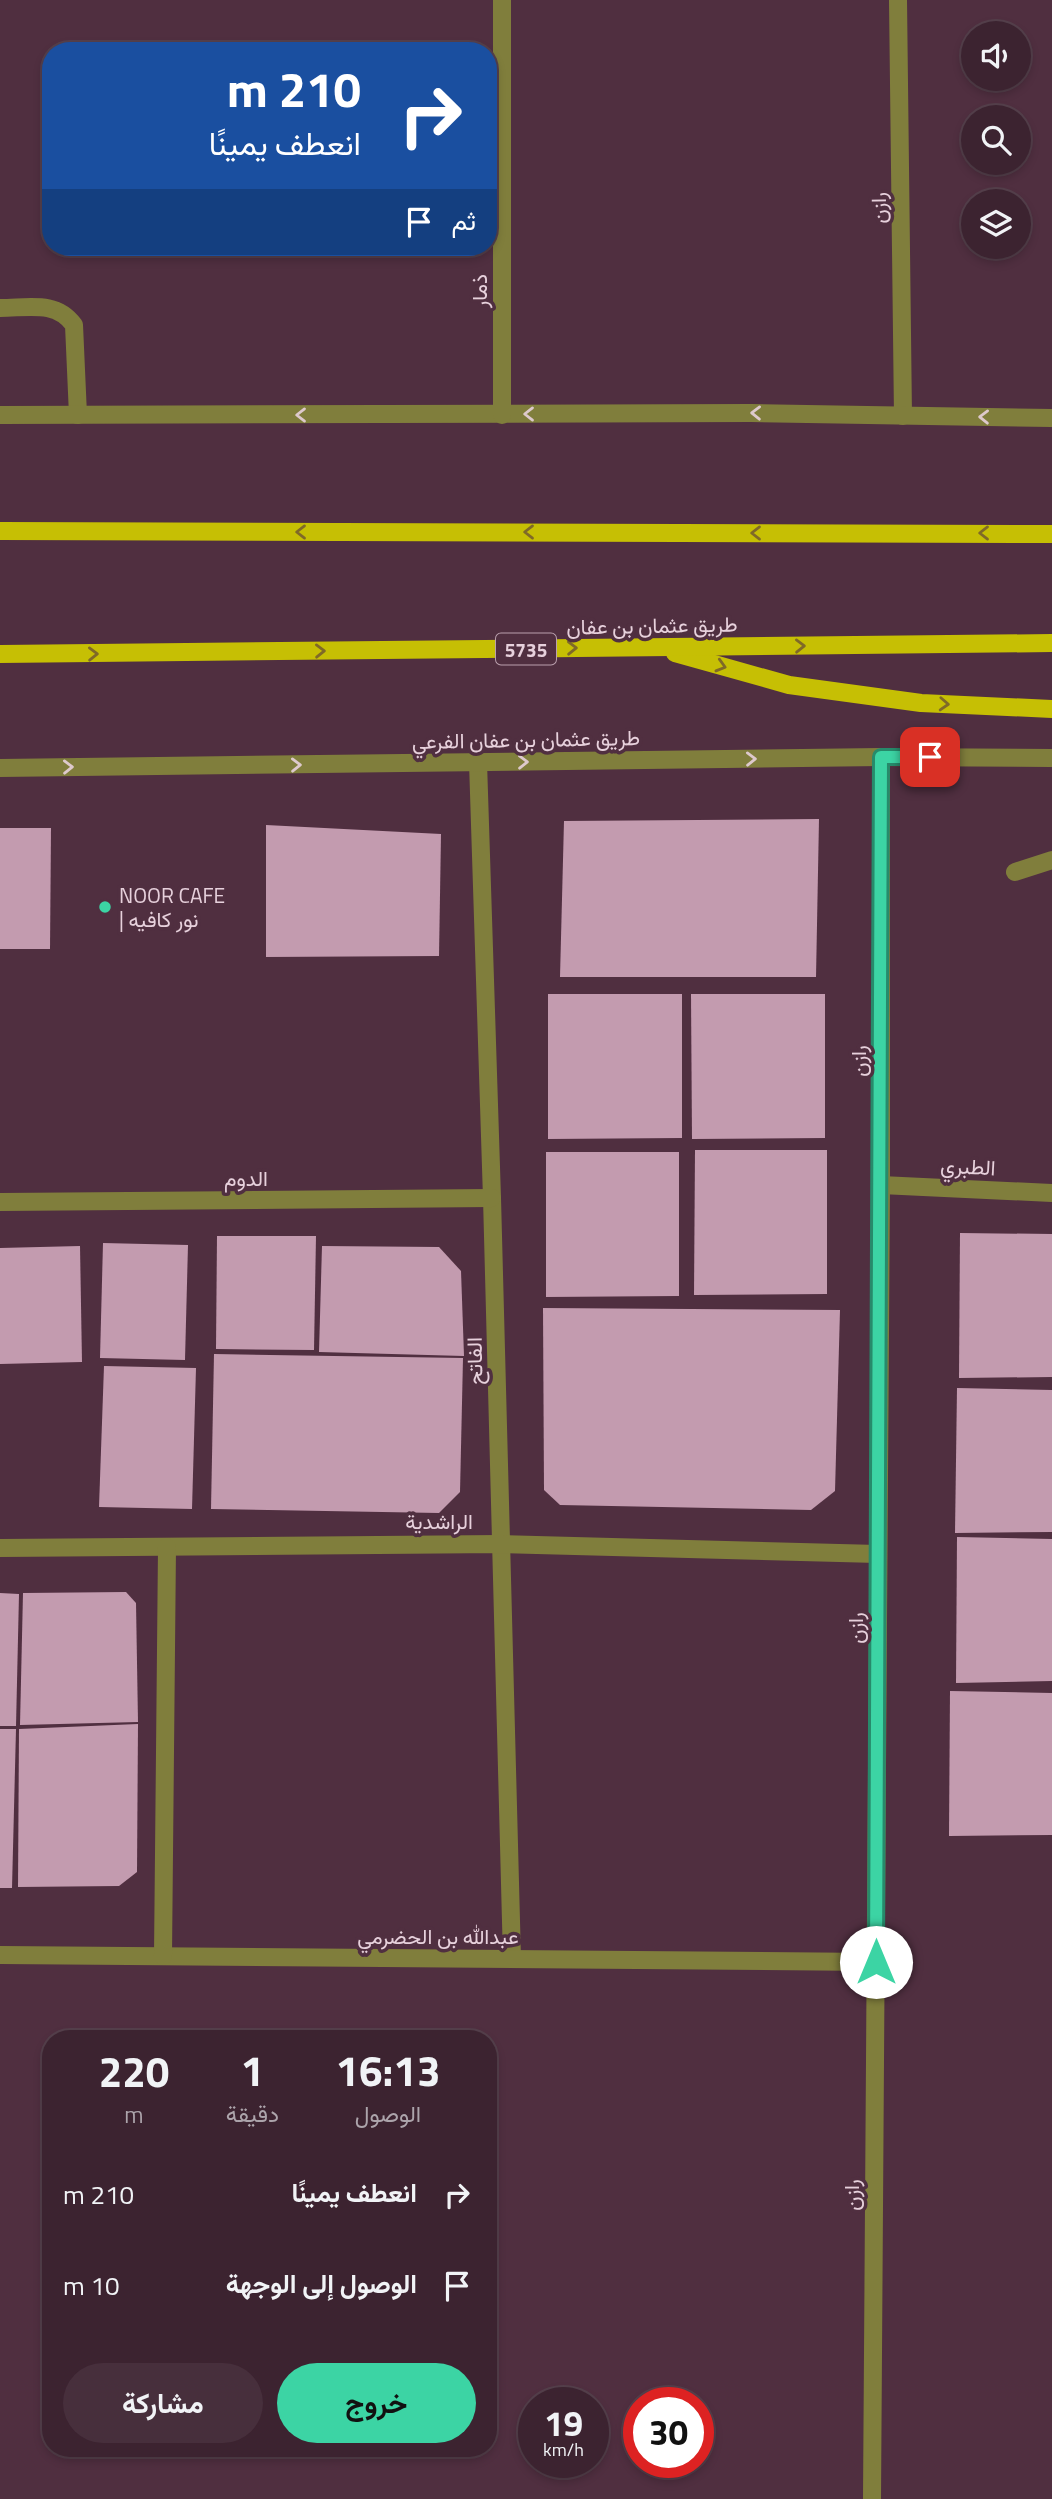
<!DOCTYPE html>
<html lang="ar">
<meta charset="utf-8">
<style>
:root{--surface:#3c2330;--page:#472f3c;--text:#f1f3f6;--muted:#aca4ab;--line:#55404c;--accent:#3cd4a4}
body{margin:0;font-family:"Titillium Web",Vazirmatn,sans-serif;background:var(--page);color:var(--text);direction:rtl;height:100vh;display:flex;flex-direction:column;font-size:26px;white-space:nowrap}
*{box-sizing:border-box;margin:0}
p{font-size:23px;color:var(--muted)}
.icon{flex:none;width:38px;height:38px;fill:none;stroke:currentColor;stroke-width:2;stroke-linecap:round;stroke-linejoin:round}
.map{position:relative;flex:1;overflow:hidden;direction:ltr}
.side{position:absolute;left:42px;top:2030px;width:455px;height:427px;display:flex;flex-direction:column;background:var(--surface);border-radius:28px;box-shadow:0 4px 10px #0003,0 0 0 2px var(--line);direction:rtl}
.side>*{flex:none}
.guide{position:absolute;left:42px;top:42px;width:455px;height:214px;border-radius:28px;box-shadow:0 4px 10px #0003,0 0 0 2px var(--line);direction:rtl;background:#1a4fa0;color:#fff;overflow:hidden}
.fabs{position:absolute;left:961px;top:21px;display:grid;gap:14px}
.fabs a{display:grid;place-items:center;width:70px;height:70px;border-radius:50%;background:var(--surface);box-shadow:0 4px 10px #0003,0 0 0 2px var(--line);font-size:35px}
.speed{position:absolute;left:518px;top:2387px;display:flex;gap:14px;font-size:35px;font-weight:700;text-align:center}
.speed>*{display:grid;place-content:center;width:91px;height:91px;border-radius:50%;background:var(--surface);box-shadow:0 4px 10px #0003,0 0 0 2px var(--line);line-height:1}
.speed small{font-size:18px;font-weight:400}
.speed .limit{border:10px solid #d22;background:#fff;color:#111}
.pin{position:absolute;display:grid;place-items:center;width:60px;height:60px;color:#fff;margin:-30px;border-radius:14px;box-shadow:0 4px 10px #0006}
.me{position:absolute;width:77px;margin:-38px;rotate:0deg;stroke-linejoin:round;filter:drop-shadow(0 0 5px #0008)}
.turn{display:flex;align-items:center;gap:24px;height:147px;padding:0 21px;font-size:32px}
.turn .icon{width:91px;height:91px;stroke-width:2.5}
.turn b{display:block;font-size:49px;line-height:60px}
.then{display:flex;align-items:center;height:66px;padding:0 21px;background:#0003;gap:14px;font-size:26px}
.eta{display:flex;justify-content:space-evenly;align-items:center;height:119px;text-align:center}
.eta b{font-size:42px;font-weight:700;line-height:49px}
.action{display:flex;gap:14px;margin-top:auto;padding:14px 21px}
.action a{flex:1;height:80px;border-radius:42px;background:var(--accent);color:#111;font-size:28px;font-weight:700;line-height:80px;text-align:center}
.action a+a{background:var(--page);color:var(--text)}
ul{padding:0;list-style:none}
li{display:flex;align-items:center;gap:21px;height:91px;padding:0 21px}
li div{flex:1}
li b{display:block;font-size:26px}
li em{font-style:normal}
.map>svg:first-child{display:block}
.building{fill:#c39baf}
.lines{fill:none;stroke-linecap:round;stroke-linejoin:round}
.minor{stroke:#807e3c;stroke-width:18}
.major{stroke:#c6bf04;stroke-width:18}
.oneway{stroke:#ddc9cc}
.oneway2{stroke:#7f6928}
.route-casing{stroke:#278a6b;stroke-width:18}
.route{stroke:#3cd4a4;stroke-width:12}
.poi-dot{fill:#3cd4a4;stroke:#502f40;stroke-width:2.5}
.labels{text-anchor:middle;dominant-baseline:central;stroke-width:7;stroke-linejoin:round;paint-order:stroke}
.shield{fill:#502f40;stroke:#baa0ad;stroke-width:2}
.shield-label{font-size:19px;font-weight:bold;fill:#e7d1dc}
.street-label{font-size:21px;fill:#e7d1dc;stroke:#502f40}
.poi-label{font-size:21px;fill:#e7d1dc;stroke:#502f40;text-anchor:start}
</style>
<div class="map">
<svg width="1052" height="2499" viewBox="0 0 1052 2499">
<rect width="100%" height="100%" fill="#502f40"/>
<g class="building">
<polygon points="819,819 816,977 560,977 564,821"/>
<polygon points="266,825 441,834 439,956 266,957"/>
<polygon points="0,828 51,828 50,949 0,949"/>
<polygon points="548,994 682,994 682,1138 548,1139"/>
<polygon points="691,994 825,994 825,1138 692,1139"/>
<polygon points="695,1150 827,1150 827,1294 694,1295"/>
<polygon points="546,1152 679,1152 679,1296 546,1297"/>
<polygon points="960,1233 1052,1234 1052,1377 959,1378"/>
<polygon points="217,1236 316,1236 314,1350 216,1349"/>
<polygon points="103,1243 188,1245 185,1360 100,1358"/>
<polygon points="80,1246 82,1362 0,1364 0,1248"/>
<polygon points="322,1246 439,1247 461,1271 464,1356 319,1352"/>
<polygon points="543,1308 840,1310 835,1491 811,1510 560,1505 544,1490"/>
<polygon points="214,1354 463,1358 460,1492 439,1513 211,1509"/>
<polygon points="104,1366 196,1368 192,1509 99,1507"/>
<polygon points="957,1388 1052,1390 1052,1532 955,1533"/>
<polygon points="957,1537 1052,1539 1052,1681 956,1683"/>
<polygon points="126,1592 136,1603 138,1722 20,1725 23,1593"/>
<polygon points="0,1593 19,1594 16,1726 0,1726"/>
<polygon points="950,1691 1052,1693 1052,1835 949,1836"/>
<polygon points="138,1724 137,1872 119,1886 18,1887 19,1729"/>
<polygon points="0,1729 16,1729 12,1888 0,1888"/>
</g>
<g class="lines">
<g class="minor">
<polyline points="898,0 903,416"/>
<path d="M0 308C28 308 56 300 74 325L78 415"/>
<polyline points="0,415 751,413 1052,418"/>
<polyline points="502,415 502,0"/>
<polyline points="478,762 492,1198 512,1959"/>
<polyline points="0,768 881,757 1052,758"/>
<polyline points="1015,872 1052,860"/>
<polyline points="881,1185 1052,1193"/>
<polyline points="0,1202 492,1198"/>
<polyline points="0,1548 501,1544 878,1554"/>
<polyline points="0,1955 876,1962"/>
<polyline points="163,1956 167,1547"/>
<polyline points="872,2499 881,1185 881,757"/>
</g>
<g class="major">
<polyline points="0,531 1052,534"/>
<polyline points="675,653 789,685 921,703 1052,709"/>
<polyline points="0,654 1052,643"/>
</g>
</g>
<defs><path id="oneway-chevron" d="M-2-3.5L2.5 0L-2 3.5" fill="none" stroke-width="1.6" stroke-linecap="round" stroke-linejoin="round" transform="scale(1.75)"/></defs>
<g class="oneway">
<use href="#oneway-chevron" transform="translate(756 413) rotate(-179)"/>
<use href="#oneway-chevron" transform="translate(529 414) rotate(180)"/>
<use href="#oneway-chevron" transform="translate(301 415) rotate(180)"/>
<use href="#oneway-chevron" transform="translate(984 417) rotate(-179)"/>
<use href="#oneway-chevron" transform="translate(751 759) rotate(-1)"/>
<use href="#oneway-chevron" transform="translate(523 762) rotate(-1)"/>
<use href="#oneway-chevron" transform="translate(296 765) rotate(-1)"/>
<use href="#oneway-chevron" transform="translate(68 767) rotate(-1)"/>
</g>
<g class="oneway2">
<use href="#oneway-chevron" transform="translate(301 532) rotate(-180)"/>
<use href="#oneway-chevron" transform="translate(529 532) rotate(-180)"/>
<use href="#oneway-chevron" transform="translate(756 533) rotate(-180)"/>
<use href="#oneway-chevron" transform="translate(984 533) rotate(-180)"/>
<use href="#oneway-chevron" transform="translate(800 646) rotate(-1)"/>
<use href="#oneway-chevron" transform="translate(572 648) rotate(-1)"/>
<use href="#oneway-chevron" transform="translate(320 651) rotate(-1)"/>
<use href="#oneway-chevron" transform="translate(93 654) rotate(-1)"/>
<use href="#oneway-chevron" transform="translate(721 666) rotate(16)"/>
<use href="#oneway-chevron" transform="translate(944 704) rotate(3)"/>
</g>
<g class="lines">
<g class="route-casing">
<polyline id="route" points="876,1962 881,757 930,757"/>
</g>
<use href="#route" class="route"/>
</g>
<circle class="poi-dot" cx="105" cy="907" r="7"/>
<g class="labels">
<rect class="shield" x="496" y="633.5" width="60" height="31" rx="5"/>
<g class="shield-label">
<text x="526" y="649">5735</text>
</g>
<g class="street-label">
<text transform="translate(878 208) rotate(-91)">رازن</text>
<text transform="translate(479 291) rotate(-90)">ذمار</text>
<text transform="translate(652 625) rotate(-1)">طريق عثمان بن عفان</text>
<text transform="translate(526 739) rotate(-1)">طريق عثمان بن عفان الفرعي</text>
<text transform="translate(858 1061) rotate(-90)">رازن</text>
<text transform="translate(968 1166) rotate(3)">الطبري</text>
<text x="246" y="1178">الدوم</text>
<text transform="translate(474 1361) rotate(-91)">الفاتح</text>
<text x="439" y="1521">الراشدية</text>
<text transform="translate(855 1628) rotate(-90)">رازن</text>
<text x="438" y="1936">عبدالله بن الحضرمي</text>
<text transform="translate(851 2195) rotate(-90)">رازن</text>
</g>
<g class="poi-label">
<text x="119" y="895">NOOR CAFE<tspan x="119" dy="24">| نور كافيه</tspan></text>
</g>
</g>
</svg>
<div class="fabs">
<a><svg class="icon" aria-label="sound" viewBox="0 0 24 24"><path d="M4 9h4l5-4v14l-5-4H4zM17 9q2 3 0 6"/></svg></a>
<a><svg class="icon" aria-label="search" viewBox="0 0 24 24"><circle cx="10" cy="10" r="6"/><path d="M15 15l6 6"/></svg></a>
<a><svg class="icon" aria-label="layers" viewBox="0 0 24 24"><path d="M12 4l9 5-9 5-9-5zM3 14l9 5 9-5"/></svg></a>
</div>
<div class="speed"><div>19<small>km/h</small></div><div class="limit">30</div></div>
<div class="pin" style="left:930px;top:757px;background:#d93025"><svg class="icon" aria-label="arrive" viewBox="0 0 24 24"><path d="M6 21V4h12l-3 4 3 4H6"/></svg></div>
<svg class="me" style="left:876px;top:1962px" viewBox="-20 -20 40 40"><circle r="19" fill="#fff"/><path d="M0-13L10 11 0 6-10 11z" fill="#3cd4a4"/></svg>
<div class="guide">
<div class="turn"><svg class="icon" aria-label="right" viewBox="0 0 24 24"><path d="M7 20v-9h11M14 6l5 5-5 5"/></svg><div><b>210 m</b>انعطف يمينًا</div></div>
<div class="then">ثم<svg class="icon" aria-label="arrive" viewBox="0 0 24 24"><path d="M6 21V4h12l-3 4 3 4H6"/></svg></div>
</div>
<section class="side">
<div class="eta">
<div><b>16:13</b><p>الوصول</p></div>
<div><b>1</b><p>دقيقة</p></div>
<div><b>220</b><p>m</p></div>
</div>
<ul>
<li><svg class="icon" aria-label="right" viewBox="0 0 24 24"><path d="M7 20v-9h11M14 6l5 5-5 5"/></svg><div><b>انعطف يمينًا</b></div><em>210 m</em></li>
<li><svg class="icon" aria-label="arrive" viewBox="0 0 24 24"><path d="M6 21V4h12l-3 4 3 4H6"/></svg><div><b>الوصول إلى الوجهة</b></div><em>10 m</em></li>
</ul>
<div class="action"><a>خروج</a><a>مشاركة</a></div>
</section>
</div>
